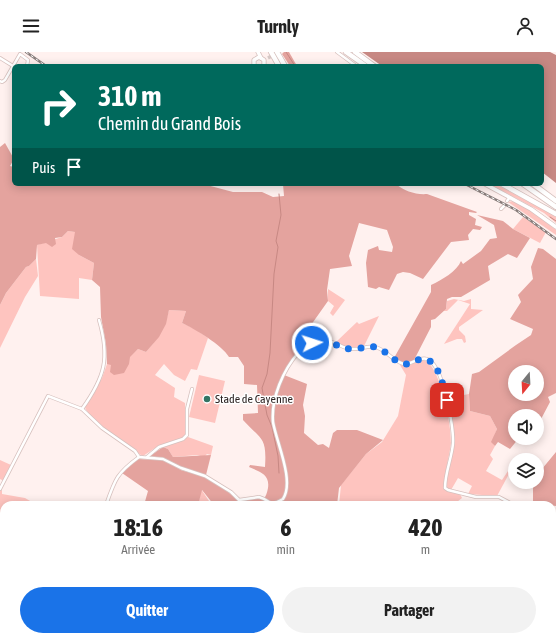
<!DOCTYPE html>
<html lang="fr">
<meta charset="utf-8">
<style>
:root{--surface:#fff;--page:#f2f2f2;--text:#222;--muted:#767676;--accent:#1a73e8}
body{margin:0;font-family:"Asap Condensed",sans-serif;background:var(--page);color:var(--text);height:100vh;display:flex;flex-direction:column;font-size:15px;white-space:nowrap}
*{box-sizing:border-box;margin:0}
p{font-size:13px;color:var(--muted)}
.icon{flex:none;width:22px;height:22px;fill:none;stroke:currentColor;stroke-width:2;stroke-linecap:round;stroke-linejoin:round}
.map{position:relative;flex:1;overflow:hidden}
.drawer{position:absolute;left:0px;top:449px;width:556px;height:140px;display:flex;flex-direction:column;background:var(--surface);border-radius:12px 12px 0 0;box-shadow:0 2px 10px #0003}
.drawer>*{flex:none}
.banner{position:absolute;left:12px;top:12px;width:532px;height:122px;border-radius:6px;box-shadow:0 2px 10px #0003;background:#00695c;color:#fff;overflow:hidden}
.needle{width:26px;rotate:198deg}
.tools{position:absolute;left:508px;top:313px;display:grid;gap:8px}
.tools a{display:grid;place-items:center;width:36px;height:36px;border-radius:50%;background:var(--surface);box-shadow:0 2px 10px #0003;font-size:20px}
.pin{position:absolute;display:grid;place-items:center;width:34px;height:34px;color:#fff;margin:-17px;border-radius:8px;box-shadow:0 2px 6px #0006}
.me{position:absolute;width:44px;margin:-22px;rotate:86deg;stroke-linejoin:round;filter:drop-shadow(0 0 3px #0008)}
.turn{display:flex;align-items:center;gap:14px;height:84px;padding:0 20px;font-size:18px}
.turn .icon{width:52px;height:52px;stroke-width:2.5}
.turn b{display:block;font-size:28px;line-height:34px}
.then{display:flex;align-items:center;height:38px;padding:0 20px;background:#0003;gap:8px;font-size:15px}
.eta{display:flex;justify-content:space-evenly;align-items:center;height:68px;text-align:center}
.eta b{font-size:24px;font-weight:700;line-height:28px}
.primary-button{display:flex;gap:8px;margin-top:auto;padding:8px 20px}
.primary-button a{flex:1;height:46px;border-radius:24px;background:var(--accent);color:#fff;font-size:16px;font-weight:700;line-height:46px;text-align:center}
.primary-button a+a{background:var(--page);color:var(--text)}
header{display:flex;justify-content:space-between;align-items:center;height:52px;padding:0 20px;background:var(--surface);font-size:18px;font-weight:700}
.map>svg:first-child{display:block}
.green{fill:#fec4bf}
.forest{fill:#e4a39e;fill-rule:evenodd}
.water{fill:#c78883}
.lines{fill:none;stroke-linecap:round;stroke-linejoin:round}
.stream{stroke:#c78883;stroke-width:1}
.secondary-tunnel{stroke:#d5c8c6;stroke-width:3.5;stroke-dasharray:3.5 2;stroke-linecap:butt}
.street-casing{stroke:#d7c1be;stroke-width:4}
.secondary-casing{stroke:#d7c1be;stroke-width:5}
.highway-casing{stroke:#d7c1be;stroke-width:6}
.street{stroke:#fff;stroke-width:2.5}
.secondary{stroke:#fff;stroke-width:3.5}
.highway{stroke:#fff;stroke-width:4.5}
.rail-casing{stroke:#877c7a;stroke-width:2.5}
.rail{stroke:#fff;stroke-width:1;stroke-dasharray:3;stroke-linecap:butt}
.route{stroke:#1a73e8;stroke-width:7;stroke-dasharray:0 12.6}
.poi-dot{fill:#337463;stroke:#fff;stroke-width:1.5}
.labels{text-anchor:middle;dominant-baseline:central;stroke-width:3;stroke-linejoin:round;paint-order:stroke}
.poi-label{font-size:12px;fill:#2c2322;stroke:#fff;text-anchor:start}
</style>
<header><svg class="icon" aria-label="menu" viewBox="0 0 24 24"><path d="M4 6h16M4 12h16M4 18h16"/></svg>Turnly<svg class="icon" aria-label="person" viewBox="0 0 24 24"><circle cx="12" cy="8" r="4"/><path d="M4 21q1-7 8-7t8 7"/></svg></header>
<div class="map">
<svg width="556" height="589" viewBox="0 0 556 589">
<rect width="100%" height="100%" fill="#fff1ef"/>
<g class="green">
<polygon points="489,132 496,132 550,161 556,165 556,171 544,161"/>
<polygon points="513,149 533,160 556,178 556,183 508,150"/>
<polygon points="523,165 546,180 540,191 513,177"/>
<polygon points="68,179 76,180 79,203 94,211 92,228 79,226 79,247 40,244 37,193 62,185"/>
<polygon points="36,207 38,224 25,245 0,296 0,253 6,241 26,215 29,214"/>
<polygon points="328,237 345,248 333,264 330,261 334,254 328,249"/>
<polygon points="454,247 464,249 471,247 471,257 483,258 459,275 459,278 465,284 466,290 464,291 462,287 457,287 444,292 470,252 458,248 447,259 443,259 446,257 447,249"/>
<path d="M169 258 186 259 182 271 195 277 208 286 197 318 191 317 185 329 174 323 164 312 155 323 175 336 174 345 185 351 186 382 182 386 158 394 143 404C133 399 86 364 85 355L102 326 107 312H129V305L138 297 146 300C159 285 164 277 169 258Z"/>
<path d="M379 264 364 294C352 296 346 296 336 290L357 270 359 272Z"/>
<path d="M422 308C440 308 452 376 451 391 449 407 444 421 444 437L460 442 462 446 453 453H339L341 433 366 402 382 390 398 364 406 323 400 313H410Z"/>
<polygon points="199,323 225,329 215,371 189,365"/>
<polygon points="469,342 470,359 490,364 497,377 492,390 495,394 490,403 493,407 486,419 502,428 508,419 510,420 497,444 468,442 472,434 458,426 451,438 446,435 448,413 455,391 448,346"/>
<polygon points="188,385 213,394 211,403 207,402 204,405 197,403 173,405 168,397 163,395"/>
<polygon points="0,408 11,413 4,429 0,427"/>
<polygon points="201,437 211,452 214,453 198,453"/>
<polygon points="2,438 2,442 25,446 37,453 4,453 4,518 0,519 0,439"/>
<rect x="99" y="585" width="85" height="4"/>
<polygon points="457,585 514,585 510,589 452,589"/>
</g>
<g class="forest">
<polygon points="284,0 289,0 297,14 290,14 282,2"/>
<path d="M5 91 14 107 10 114 14 115V132H203L233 140H262L273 145 284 144 283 132H396C404 139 416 143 427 142L477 160 476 161 469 160V163L476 167 475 173 482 175 480 178 473 177 468 183 469 188 451 190 423 227 410 221 403 220 397 222 389 238 379 235 376 237 368 235 366 211 368 198 378 194 379 198 392 200 393 195 387 178 359 171 349 204 352 214 330 217 327 238 328 249 294 297 295 302 284 323 307 332 303 353 305 364 304 381 318 393 323 392 329 396 333 381 337 378H357L383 388 366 402 339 436 337 453H214L202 438 198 453H144L148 439 122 421 138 407 163 408 181 418 205 425 227 439 239 449 259 446 263 448C266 444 267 441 268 436 270 422 260 420 249 415L250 413 265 415C267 384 261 388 243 368V362L258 361 257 333 244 332V314L238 305H229C222 293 195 277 182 271L186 259 169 258 166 272 159 285 146 300 138 297 130 305 129 312 124 321 114 323 110 320 111 313 107 312 106 292 101 265 100 235 92 228 94 211 79 203 72 197 75 180 68 179 62 185 55 186 56 192 52 195 46 191 37 193 36 207 29 214 26 215 6 241 0 253V95Z"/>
<path d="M477 163 503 169 513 177 530 186 517 206 508 202 488 214 490 228 461 245H452L447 247 446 257 435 267 431 268V275L413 310 404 311 394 306 431 240V233C442 228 457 219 461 209L463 212 481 199 490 187 497 186 494 173Z"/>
<path d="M538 196 543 197 556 207V341L548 345 550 350 540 369 537 367V364H531L527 361 525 364H515V386H519L510 397 498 390 495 394 491 390 497 377 490 364 470 359 469 342 472 322 479 320 516 293 531 283 533 277 510 267 521 250 518 243 533 227 531 215ZM515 320H537V342H515Z"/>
<polygon points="163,395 168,397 173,405 211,403 206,423 182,416 164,406 150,404"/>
<polygon points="556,400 556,454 533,451 533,430 537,430 537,423"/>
<polygon points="552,583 556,586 556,589 516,589 519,585 552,585"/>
</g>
<polygon class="water" points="362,0 550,0 556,3 556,131 542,120 542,14 382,14"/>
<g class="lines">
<g class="stream">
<polyline points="286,0 295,14"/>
<polyline points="550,165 556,169"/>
<polyline points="279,421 278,404 272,375 267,363 262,336 267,322 270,301 274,222 278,195 276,189 281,163 279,142"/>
</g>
<polyline class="secondary-tunnel" points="268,6 279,0"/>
<g class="street-casing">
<g id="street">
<polyline points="337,0 356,14"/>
<polyline points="0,6 13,14"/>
<polyline points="0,29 2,30 5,28 20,2 28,8 27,14"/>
<polyline points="507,149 510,145"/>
<polyline points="501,157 504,154"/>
<path d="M82 357C105 325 110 306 99 268"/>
<polyline points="147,405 159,395 183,387 187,383 187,357 192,337"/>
<path d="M0 437 48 344 82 357 102 376 135 399 139 405 163 407 181 416 205 424 231 440 239 448 259 445C273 449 267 456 283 447 295 429 276 389 273 370 271 346 283 318 299 300 307 291 323 286 335 291 340 293 345 297 352 297 361 298 369 292 378 296 388 300 394 310 404 312 412 313 419 304 427 307 443 312 454 375 453 391 452 406 445 420 445 436L448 438 476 445H499L514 453"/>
<path d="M106 453C115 427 117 421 139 405"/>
<polyline points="98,585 98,589"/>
<polyline points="356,585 356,589"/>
<polyline points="420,585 423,589"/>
<polyline points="65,589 72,585"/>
<polyline points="214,589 215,585"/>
<polyline points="402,589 406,585"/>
<polyline points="512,589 516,585"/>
</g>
</g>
<g class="secondary-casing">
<g id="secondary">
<polyline points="258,0 261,6"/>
<polyline points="254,14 254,8 259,5 264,8 264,14"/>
<polyline points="485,132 531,157 556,175"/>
</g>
</g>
<g class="highway-casing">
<g id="highway">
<polyline points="271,0 279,14"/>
<polyline points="277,0 285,14"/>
<polyline points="346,0 366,14"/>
<polyline points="355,0 374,14"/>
<polyline points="502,132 556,162"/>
<polyline points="523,132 556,155"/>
<polyline points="533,132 556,149"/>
</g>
</g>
<use href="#street" class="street"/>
<use href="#secondary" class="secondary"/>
<use href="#highway" class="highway"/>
<g class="rail-casing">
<g id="rail">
<polyline points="26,0 46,14"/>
<polyline points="465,132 516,158 556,187"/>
</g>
</g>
<use href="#rail" class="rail"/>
</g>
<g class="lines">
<path class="route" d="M312 291C335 286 334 296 351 297 360 298 369 292 378 296 388 300 394 310 404 312 414 313 421 302 430 309 441 317 443 336 447 348"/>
</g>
<circle class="poi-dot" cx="207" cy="347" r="4"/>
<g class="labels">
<g class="poi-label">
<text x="215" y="347">Stade de Cayenne</text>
</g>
</g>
</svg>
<div class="tools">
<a><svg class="needle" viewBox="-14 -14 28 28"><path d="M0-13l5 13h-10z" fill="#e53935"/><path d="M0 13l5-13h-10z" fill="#767676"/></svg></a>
<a><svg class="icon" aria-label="sound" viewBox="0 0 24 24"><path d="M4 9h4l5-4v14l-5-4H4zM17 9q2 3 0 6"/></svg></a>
<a><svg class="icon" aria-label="layers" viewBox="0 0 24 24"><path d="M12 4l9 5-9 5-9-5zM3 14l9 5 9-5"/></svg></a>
</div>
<div class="pin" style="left:447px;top:348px;background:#d93025"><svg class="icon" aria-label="arrive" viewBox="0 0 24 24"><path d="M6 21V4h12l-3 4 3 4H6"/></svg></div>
<svg class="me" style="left:312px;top:291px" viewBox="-20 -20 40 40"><circle r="17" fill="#1a73e8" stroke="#fff" stroke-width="3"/><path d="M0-11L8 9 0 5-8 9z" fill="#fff"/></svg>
<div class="banner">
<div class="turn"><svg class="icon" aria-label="right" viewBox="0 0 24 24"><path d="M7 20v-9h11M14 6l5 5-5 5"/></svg><div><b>310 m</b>Chemin du Grand Bois</div></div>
<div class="then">Puis<svg class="icon" aria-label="arrive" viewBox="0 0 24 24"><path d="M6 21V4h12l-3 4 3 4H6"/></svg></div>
</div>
<section class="drawer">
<div class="eta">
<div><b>18:16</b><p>Arrivée</p></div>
<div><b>6</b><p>min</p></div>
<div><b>420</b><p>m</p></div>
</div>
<div class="primary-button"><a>Quitter</a><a>Partager</a></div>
</section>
</div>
